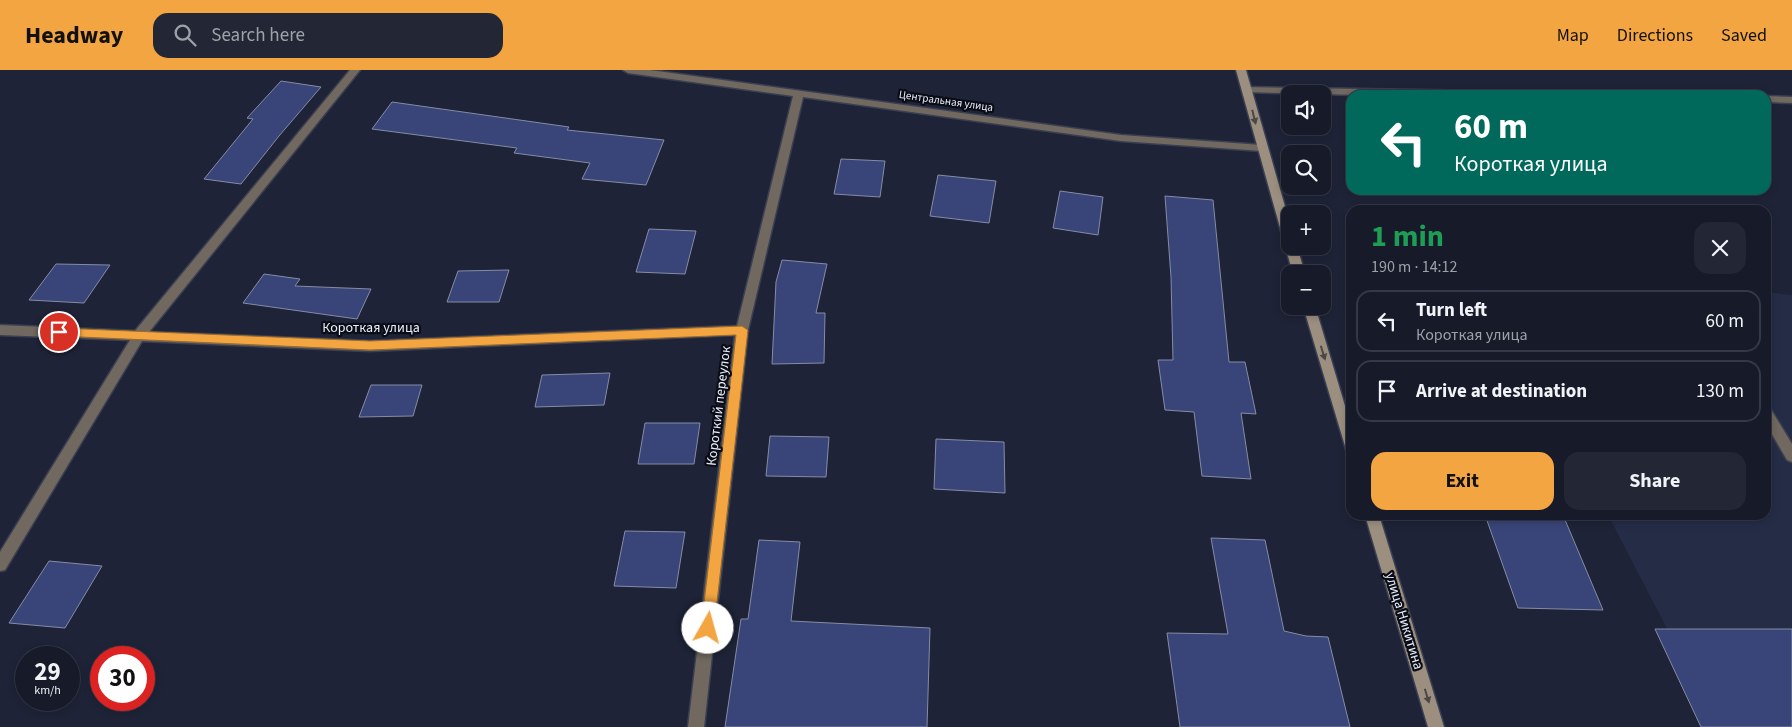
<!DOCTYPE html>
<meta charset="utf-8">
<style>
:root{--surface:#161a29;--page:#232735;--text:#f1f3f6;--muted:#9ea1a8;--line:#353846;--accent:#f2a541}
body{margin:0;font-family:"Source Sans 3",sans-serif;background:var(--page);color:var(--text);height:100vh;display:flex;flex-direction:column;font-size:19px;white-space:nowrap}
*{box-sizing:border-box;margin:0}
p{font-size:16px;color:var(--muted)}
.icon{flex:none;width:28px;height:28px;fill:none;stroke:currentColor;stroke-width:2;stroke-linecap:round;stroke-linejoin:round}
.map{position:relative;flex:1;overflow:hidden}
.side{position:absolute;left:1346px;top:135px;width:425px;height:315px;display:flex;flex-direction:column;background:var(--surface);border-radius:15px;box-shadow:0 2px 8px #0003,0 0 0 1px var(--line)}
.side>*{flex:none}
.top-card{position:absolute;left:1346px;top:20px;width:425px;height:105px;border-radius:15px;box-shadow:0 2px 8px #0003,0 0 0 1px var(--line);background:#00695c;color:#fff;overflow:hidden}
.controls{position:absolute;left:1281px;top:15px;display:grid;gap:10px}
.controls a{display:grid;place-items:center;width:50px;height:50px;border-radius:10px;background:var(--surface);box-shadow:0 2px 8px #0003,0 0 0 1px var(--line);font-size:25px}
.speed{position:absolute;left:15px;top:576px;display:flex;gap:10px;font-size:25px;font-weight:700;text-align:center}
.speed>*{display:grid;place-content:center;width:65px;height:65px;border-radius:50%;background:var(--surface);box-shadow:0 2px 8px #0003,0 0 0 1px var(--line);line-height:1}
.speed small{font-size:12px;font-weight:400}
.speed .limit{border:8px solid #d22;background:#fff;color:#111}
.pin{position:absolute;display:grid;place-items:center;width:42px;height:42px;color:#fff;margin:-21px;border:2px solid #fff;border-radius:50%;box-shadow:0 1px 5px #0007}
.me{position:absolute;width:55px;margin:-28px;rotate:7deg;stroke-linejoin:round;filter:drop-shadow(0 0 4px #0008)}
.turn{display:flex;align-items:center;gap:18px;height:105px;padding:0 25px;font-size:22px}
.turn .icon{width:65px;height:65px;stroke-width:2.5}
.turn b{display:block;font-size:35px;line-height:42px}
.round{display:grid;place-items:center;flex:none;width:52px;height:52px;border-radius:15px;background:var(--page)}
.head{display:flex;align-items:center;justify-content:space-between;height:85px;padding:0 25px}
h1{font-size:30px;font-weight:700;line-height:38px;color:#1e9e55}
.cta{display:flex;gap:10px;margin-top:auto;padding:10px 25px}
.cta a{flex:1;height:58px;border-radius:15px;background:var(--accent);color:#111;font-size:20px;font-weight:700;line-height:58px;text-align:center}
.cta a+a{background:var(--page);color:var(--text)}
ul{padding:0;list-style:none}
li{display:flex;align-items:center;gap:15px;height:62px;margin:0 10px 8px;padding:0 15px;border:2px solid var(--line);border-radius:15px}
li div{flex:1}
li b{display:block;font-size:19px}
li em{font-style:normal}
header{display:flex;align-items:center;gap:30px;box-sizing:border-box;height:70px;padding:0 25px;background:var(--accent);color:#111}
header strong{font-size:24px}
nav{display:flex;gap:28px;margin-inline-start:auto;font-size:18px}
.search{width:350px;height:45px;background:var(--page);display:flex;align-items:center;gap:12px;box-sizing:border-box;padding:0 18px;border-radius:15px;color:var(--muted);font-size:19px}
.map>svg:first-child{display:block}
.built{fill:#252c46}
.building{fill:#394578;stroke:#858ca5}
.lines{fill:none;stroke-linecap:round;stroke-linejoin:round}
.lane-casing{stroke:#3a3f52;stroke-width:3}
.street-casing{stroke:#3a3f52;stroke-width:3}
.secondary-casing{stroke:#3a3f52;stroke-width:3}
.lane{fill:#71685f;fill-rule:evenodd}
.street{fill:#71685f;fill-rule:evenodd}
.secondary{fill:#9c8f80;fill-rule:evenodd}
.oneway{fill:#4c4846}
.route{fill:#f2a541;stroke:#9d6b2a}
.labels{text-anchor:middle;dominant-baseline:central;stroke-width:4.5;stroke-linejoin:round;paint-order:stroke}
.far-street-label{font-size:11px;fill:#e8edfa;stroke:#0b0d16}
.street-label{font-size:14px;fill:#e8edfa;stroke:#0b0d16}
</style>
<header>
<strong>Headway</strong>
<div class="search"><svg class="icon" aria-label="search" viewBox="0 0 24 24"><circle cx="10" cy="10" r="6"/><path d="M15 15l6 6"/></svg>Search here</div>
<nav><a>Map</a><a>Directions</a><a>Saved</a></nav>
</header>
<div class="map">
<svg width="1792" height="657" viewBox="0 0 1792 657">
<rect width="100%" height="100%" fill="#1e2337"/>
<polygon class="built" points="1766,222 1792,225 1792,657 1718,657 1608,445 1766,445"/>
<g class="building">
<polygon points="281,11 321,17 279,66 241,114 204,109 253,49 247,48"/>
<polygon points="392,32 569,57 567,60 664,70 646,115 582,109 590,93 514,83 517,78 372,59"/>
<polygon points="841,89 885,91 880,127 834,124"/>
<polygon points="938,105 996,111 989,153 930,146"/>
<polygon points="1060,121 1103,127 1098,165 1053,158"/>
<polygon points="1165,126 1213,130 1229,292 1245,292 1256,344 1241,343 1251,409 1202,406 1194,342 1165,340 1158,290 1173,290 1171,207"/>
<polygon points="649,159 696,161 685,204 636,202"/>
<polygon points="782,190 827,194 816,243 825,243 824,293 772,294 776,212"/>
<polygon points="56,194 110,195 84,233 29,230"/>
<polygon points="509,200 499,232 447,232 458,201"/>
<polygon points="264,204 300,209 295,216 371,219 357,249 243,233"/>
<polygon points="610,303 604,335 535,337 542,305"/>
<polygon points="371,315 422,315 413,346 359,347"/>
<polygon points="645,353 700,353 694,394 638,394"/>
<polygon points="770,366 829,367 826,407 766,406"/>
<polygon points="936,369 1004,372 1005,423 934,419"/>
<polygon points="1485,445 1563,445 1603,540 1518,538"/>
<polygon points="625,461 685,462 676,518 614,516"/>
<polygon points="1211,468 1265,470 1284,561 1306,566 1328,567 1350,657 1180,657 1167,563 1228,564"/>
<polygon points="759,470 800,472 791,551 930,558 927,657 725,657 741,549 748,549"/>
<polygon points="49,491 102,496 65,558 9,553"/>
<polygon points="1655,559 1792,559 1792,657 1701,657"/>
</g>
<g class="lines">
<g class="lane-casing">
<polygon id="lane" points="1766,337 1770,338 1792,374 1792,392 1787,390 1766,354"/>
</g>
<g class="street-casing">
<g id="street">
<polygon points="350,0 360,0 149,262 370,271 737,256 793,26 628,3 623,0 650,0 1121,65 1262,75 1267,78 1262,81 1121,71 803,27 748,260 704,657 688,657 735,265 370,281 142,271 5,500 0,501 0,482 130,270 0,265 0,255 135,261"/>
<polygon points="1247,17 1542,22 1547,25 1359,25 1244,22 1244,18"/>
<polygon points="1766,26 1792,27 1792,33 1766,32"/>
</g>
</g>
<g class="secondary-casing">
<g id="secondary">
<polygon points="1236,0 1246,0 1290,154 1290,176 1297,176 1305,204 1293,204"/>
<polygon points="1303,236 1315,236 1351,356 1351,381 1346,380 1345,376"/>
<polygon points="1365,445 1379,445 1444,657 1428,657"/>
</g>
</g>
<use href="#lane" class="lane"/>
<use href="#street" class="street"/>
<use href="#secondary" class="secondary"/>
</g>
<defs><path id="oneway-solid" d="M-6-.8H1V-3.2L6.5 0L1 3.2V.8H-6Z" transform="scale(1.25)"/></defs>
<g class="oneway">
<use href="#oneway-solid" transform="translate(1254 47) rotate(76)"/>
<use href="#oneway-solid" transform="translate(1323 283) rotate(73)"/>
<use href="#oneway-solid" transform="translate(1427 626) rotate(73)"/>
</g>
<polygon class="route" points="742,256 748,260 714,558 712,562 708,564 703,562 701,558 736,265 370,280 59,266 54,262 59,258 370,271"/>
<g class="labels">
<g class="far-street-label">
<text transform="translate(946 31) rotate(8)">Центральная улица</text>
</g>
<g class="street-label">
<text x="371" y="258">Короткая улица</text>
<text transform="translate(719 336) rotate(-83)">Короткий переулок</text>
<text transform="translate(1404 551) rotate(73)">улица Никитина</text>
</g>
</g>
</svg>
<div class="controls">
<a><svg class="icon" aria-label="sound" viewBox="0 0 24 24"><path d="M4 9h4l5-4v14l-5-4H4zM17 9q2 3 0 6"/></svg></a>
<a><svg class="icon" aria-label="search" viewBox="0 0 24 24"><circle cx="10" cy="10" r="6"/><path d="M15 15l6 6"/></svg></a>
<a>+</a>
<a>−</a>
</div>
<div class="speed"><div>29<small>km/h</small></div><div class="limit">30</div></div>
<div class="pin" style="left:59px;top:262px;background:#d93025"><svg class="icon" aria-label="arrive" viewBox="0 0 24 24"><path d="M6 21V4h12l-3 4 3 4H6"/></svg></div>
<svg class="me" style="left:708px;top:558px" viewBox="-20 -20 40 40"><circle r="19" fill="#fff"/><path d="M0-13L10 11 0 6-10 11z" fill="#f2a541"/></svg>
<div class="top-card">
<div class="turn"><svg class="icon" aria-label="left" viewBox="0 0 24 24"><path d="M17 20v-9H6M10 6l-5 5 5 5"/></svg><div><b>60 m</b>Короткая улица</div></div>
</div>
<section class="side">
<div class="head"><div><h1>1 min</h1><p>190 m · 14:12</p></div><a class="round"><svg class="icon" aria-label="close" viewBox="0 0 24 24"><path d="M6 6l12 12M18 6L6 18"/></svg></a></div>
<ul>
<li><svg class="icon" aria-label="left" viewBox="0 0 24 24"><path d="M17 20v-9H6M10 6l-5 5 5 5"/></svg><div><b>Turn left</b><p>Короткая улица</p></div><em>60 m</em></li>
<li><svg class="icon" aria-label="arrive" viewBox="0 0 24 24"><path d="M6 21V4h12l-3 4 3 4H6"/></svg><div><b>Arrive at destination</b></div><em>130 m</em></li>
</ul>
<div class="cta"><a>Exit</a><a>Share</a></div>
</section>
</div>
